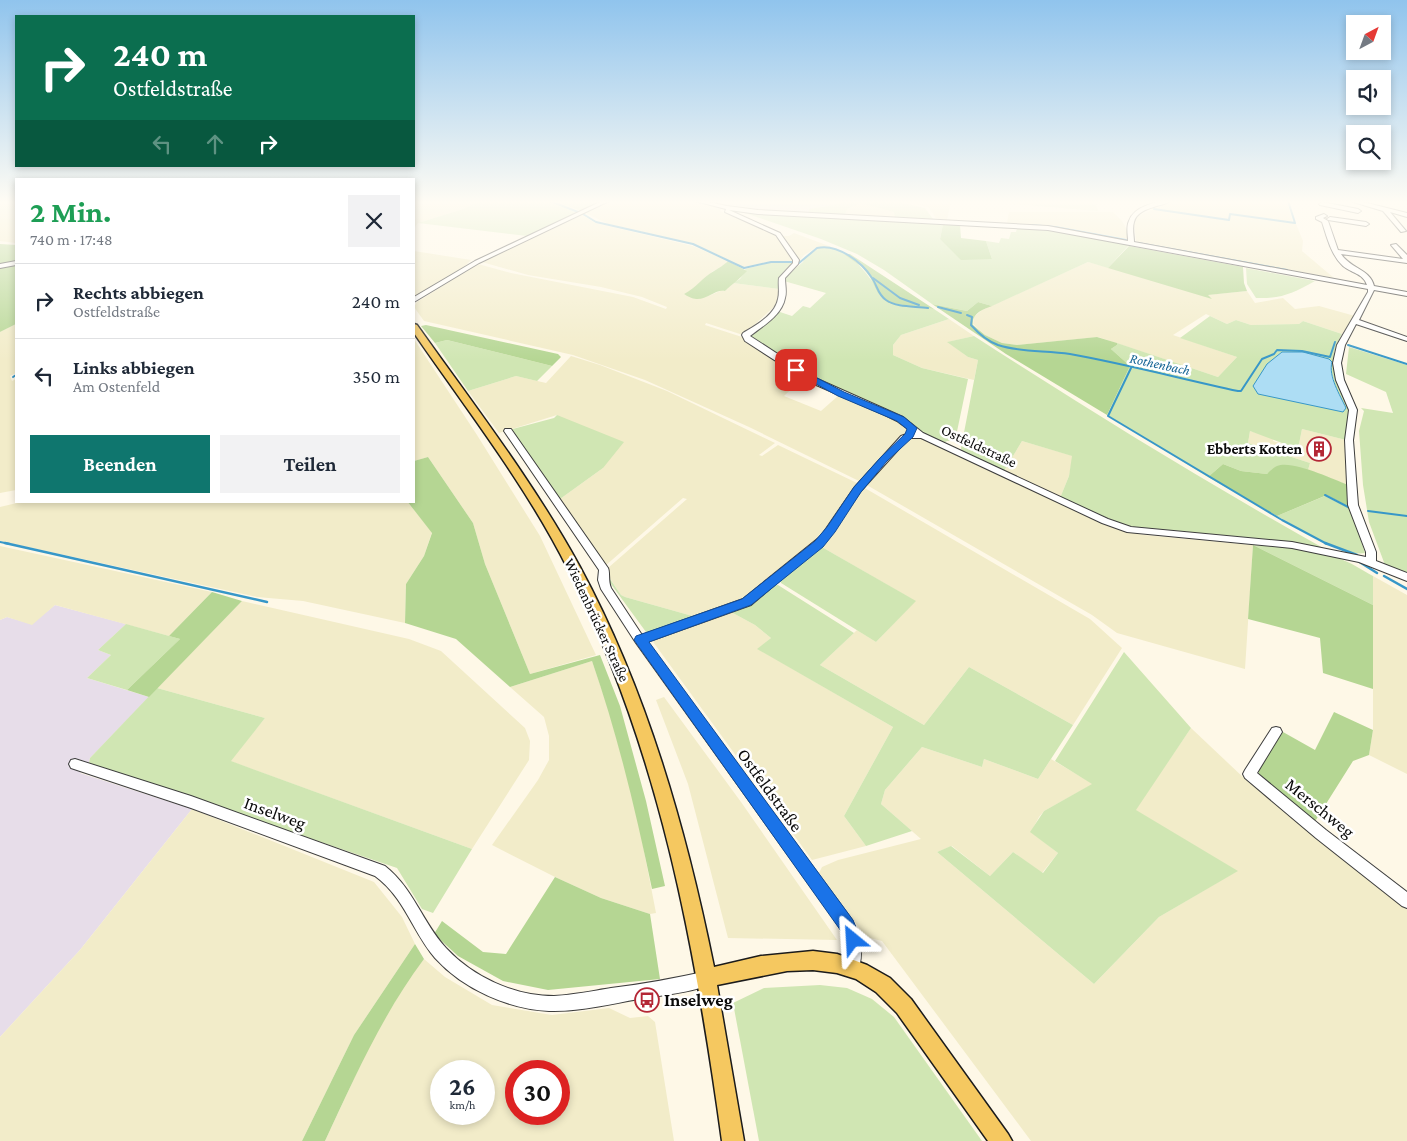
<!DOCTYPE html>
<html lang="de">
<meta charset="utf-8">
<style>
:root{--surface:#fff;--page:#f2f2f3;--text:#1f2937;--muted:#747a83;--line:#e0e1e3;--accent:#0f766e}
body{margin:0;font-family:"Crimson Pro",serif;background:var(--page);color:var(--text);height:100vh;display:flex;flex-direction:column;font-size:19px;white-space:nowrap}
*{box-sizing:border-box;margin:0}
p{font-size:16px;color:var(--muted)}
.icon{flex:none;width:28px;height:28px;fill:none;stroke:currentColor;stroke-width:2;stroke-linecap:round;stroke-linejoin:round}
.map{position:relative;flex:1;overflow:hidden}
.sheet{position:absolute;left:15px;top:178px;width:400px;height:325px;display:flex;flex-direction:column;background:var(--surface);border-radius:0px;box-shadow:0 2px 8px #0003}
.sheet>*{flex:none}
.guide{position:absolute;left:15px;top:15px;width:400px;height:152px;border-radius:0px;box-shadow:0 2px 8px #0003;background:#0b6e4f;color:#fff;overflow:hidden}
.needle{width:32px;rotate:41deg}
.tools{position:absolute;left:1346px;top:15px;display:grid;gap:10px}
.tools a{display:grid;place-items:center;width:45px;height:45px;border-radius:0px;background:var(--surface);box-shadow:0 2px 8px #0003;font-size:25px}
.speed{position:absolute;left:430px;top:1060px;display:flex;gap:10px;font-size:25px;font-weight:700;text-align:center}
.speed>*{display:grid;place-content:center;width:65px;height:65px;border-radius:50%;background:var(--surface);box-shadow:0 2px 8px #0003;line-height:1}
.speed small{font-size:12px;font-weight:400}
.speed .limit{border:8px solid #d22;background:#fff;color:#111}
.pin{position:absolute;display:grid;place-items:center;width:42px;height:42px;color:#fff;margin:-21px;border-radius:10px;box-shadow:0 2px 8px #0006}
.me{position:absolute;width:55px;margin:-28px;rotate:333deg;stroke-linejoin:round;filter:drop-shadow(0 0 4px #0008)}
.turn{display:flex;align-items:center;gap:18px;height:105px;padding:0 15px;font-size:22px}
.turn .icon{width:65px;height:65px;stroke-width:2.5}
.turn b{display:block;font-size:35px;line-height:42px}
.lanes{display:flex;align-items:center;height:48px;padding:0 15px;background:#0003;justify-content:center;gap:25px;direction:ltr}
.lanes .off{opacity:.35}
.round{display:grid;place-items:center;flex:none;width:52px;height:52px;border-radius:0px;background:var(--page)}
.summary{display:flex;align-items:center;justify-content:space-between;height:85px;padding:0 15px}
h1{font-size:30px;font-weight:700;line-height:38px;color:#1e9e55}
.primary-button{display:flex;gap:10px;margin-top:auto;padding:10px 15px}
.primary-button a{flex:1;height:58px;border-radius:0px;background:var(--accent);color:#fff;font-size:20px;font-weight:700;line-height:58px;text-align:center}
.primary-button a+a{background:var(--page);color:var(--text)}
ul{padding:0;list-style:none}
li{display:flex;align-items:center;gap:15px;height:75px;padding:0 15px;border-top:1px solid var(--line)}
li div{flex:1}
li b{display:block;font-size:19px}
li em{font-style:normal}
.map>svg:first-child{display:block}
.industrial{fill:#e7dde9}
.farmland{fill:#f2ecc9;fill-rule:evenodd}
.green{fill:#d0e6b3;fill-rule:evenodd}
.forest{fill:#b5d693}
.pitch{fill:#e2eec4}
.water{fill:#adddf4;stroke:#3797c8}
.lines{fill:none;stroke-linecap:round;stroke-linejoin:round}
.stream-far1{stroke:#3797c8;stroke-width:2}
.stream{stroke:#3797c8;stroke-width:2.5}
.building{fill:#524a46}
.minor-casing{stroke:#3d3d3d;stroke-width:2}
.major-casing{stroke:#1b1b1b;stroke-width:3}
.minor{fill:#fff;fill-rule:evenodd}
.major{fill:#f5c860;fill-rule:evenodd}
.route{fill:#1a73e8;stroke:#114b97}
.labels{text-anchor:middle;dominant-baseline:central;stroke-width:5;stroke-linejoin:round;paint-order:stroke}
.far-water-label{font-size:14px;font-style:italic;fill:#186696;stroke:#fff}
.street-label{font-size:15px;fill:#0a0a0a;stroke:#fff}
.poi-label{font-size:15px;font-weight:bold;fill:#0a0a0a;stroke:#fff;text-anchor:end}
.near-street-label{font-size:18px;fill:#0a0a0a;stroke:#fff}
.near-poi-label{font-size:18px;font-weight:bold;fill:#0a0a0a;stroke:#fff;text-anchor:start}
</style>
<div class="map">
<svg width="1407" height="1141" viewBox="0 0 1407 1141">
<rect width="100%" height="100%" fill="#fef8e7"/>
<g class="industrial">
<polygon points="712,201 842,201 834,205 810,209 809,212 753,209"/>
<polygon points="55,605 126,624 98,650 111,655 87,678 149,697 90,758 89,763 80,773 192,809 80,950 0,1037 0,620 7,617 32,624"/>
</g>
<g class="farmland">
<polygon points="0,201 16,201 16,243 0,241"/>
<polygon points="416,201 474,201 477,202 463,209 418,223 414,228 414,202"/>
<polygon points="609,201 692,201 721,209 720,211 774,233 794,261 772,261 743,267 695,244 608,224 586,213"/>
<polygon points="901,201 951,201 947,220 936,218 928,207"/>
<polygon points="1172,201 1287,201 1293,223 1296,224 1303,241 1302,251 1334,278 1136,241 1134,221 1136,217"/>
<polygon points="860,203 895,212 895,218 845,215 847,209"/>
<polygon points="1009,212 1113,212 1122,221 1129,233 1128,239 1049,225 1007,223"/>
<polygon points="582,215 595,223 693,246 728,261 723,267 713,271 696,288 684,294 696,299 706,297 720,291 725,291 733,283 779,289 776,305 743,335 706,323 705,325 742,337 804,377 784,396 821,411 839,395 896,420 907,429 905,433 859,481 749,427 645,380 573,355 424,321 414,307 417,302 478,264 511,273 633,297 666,309 667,307 642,297 601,287 528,275 482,262"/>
<polygon points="794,233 829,246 834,248 817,247 804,255 798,262 782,236 789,236"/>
<polygon points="414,251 471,260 462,269 414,298"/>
<polygon points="1088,262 1207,295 1247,291 1255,303 1283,298 1295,309 1319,306 1355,316 1342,334 1303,321 1299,324 1251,325 1236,320 1227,324 1206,314 1173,335 1237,357 1218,377 1098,337 1017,345 1002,343 985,335 973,324 974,317 982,310"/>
<polygon points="949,319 974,336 948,342 968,357 978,360 974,380 922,368 893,355 893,345 901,335"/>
<polygon points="16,324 16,373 10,376 12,381 16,379 16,490 0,493 0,332"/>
<polygon points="414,339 477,435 540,536 596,655 530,674 485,564 473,523 428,457 414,461"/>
<polygon points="571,356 600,365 667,391 775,443 759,455 762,456 778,445 857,483 822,536 745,601 696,617 625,597 621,595 607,574 608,568 687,499 683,498 605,566 560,499 603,468 557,415 499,433 468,391 516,376 546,383"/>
<polygon points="1302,429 1346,440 1348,485 1308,470 1310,463 1248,443 1250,431 1274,438 1273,441 1298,449"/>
<polygon points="913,437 922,438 1125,531 1144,535 1253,545 1245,669 1117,633 1092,615 865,484 906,440"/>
<polygon points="1022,441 1073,456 1069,476 1060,498 1004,471"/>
<polygon points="863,487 1090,619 1122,648 1073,725 969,667 924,725 820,665 857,630 876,642 915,601 820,546 832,534"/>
<polygon points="25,501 407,501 432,532 424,556 406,584 405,623 303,601 257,597 0,541 0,507"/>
<polygon points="0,546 212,592 169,636 55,605 32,625 7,617 0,620"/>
<polygon points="1373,576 1407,595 1407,774 1369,755 1373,730"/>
<polygon points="242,601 409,639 441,651 525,728 530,741 529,760 472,849 230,761 265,718 157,688"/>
<polygon points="731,612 755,625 771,638 758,649 893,727 844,816 866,846 812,860 651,639"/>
<polygon points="592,661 608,708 635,804 656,913 650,914 601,898 555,877 492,845 538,780 549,760 549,736 544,717 510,687"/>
<polygon points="664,697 741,802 837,940 728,938 688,784 656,700"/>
<polygon points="1191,728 1245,779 1317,839 1407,909 1407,1141 1031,1141 882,941 866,937 819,873 822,867 838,860 921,839 881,804 885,790 922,747 982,767 984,759 1038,779 1051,759 1093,784 1044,811 1039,817 1031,832 1058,853 1042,873 1013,852 990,876 952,846 937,852 1094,984 1159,917 1237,871 1135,810"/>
<polygon points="192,809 374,882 402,917 415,944 354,1035 302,1141 0,1141 0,1037 80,950"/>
<path d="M424 959 445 977 492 1005 552 1015 609 1008 630 1018 648 1016 655 1022 674 1141H325L371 1042 409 978ZM441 1071H484V1114H441ZM516 1071H559V1114H516Z"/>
</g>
<g class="green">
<polygon points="474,201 547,201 577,213 527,236 418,223 463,209 477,202"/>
<polygon points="555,201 602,201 581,211"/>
<polygon points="842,201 895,201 925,208 933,219 895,218 894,212 860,203 847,209 845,215 809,212 809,209 834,205"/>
<polygon points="745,213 943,224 940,239 992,259 986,241 999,243 1001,238 1009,239 1011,232 1016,232 1017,228 1060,232 1129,245 1108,268 1088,262 992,306 978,302 967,311 932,304 884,270 857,254 821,239"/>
<path d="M819 248C853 245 870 280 888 303L934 309 949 319 901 335 893 345V355L922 368 968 379 955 441H947L944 443 925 434 901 415 842 392 805 373 751 339 750 336 777 311 792 316 803 306 810 308 826 293 784 281V278L803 262 805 257Z"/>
<polygon points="773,262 794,263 784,273 779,289 733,283 740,279 746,271 745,269"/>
<path d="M1246 268 1315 281C1293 293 1282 299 1256 298L1247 284Z"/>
<path d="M1210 316 1227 324 1236 320 1251 325 1299 324 1303 321 1342 334C1323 365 1341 379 1350 409 1352 417 1347 431 1346 440L1302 429 1298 449 1250 431 1248 443 1310 463 1308 470C1291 466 1282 462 1267 474L1241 471 1223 464 1208 477 1107 415 1130 366 1111 349 1117 345V343L1218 377 1237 357 1180 338ZM1282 352 1332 362 1330 368 1334 380 1267 364Z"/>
<path d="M974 336C1090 411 1205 482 1325 549L1274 540 1127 526 1060 498 1069 476 1072 456 1022 441 1004 471 962 452 961 448 978 360 968 357 947 342Z"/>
<polygon points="447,340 552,366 537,381 516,376 468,391 435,343"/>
<polygon points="1349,347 1407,365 1407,575 1385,565 1369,522 1363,485 1359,431 1364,411 1361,408 1393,413 1386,392 1346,374"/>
<polygon points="557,415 624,442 603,468 560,499 509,430 554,418"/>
<path d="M1325 496 1351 509 1365 553C1340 557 1299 528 1277 516Z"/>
<path d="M1253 545C1281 547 1311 549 1338 558 1350 562 1362 570 1373 576V605Z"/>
<polygon points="820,546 916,601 876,642 781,583 780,579"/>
<polygon points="610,579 621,595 625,597 696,617 650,633 646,632 608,580"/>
<polygon points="773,585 778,585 854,633 820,665 924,725 969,667 1073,725 1038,779 984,759 982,767 922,747 885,790 881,804 912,831 866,846 844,816 893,727 757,649 771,638 755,625 731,612"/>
<polygon points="126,624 180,639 127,690 87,678 111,655 98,650"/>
<polygon points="1124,652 1191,728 1136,810 1238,871 1159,917 1094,984 937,852 951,846 990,876 1013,852 1043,873 1058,853 1030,832 1044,811 1092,784 1055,761"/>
<polygon points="157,688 265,718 231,761 472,849 433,913 422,909 397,868 89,763 90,758"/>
<polygon points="820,985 847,988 872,999 894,1017 982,1141 759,1141 733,1003 764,988"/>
</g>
<g class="forest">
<polygon points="943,224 960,225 961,238 986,241 992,259 961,260 940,239"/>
<polygon points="0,244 16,245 16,261 0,264"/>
<polygon points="1129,246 1243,267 1244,283 1247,291 1208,295 1212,299 1108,268"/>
<polygon points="850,254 934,309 888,303 878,293 870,277 862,267 845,255"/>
<path d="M728 261 747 271C740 279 732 284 725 291 715 289 707 300 696 299 693 299 687 296 684 294 696 288 703 277 714 271 720 267 723 266 728 261Z"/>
<polygon points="16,265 16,324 0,332 0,268"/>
<path d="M978 302 992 306C983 309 971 314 973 325L985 335 1002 343 1017 345 1097 337 1117 343V345L1111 349 1130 366 1107 415 1006 354 932 304 967 311Z"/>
<polygon points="426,325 558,354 561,357 552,366 447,340 435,343 421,326"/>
<path d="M428 457 473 523 485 564 530 674 600 655 620 706 646 801 665 886 652 889C636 812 618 736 592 661L510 687 456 639 405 623 406 584 424 556 432 533 407 501H414V461Z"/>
<path d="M1223 464 1241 471 1267 474C1270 471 1273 468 1277 466 1293 460 1332 479 1348 485L1351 508 1327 495 1277 516 1208 477Z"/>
<polygon points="1253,545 1373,605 1373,689 1323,673 1320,638 1248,619"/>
<polygon points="212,592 242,601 149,697 127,690 180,639 169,636"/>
<polygon points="1334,712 1373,730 1369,755 1353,761 1314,823 1260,780 1258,769 1283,732 1315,750"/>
<polygon points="555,877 601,898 650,914 660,979 548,990 503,981 458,956 434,934 442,921 483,952 506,954"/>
<path d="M415 944 424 959C382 1015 354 1079 325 1141H302L354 1035Z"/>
</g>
<polygon class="pitch" points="1011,201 1095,201 1098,211 1012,204"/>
<path class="water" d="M1282 352H1303L1329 359 1332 362C1328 376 1340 395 1346 408L1343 412 1258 394 1253 386 1267 364Z"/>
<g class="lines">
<g class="stream-far1">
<polyline points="550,201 578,212"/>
<polyline points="1154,209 1229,220 1230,214 1295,223 1288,201"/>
<polyline points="583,214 596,222 693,244 744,268 771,262 793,262"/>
<polyline points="1031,225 1055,227 1126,240"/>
<polyline points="1138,243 1287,270"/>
<path d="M799 263 817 248C837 243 862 262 872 278 877 285 878 295 886 300 897 308 915 306 928 308"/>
<polyline points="873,278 900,298 919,305"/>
<polyline points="938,307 961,313"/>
<path d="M967 315 972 317 971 325C979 334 987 341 998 345 1022 353 1046 350 1070 354 1126 364 1182 379 1238 391H1241L1262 359 1274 354 1277 350 1302 351 1330 357 1335 342"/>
<polyline points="1348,345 1407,364"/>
<polyline points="1131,368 1108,416 1282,520 1327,544"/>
<polyline points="13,377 16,375"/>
<polyline points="1325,495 1350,508"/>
<polyline points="1368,511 1407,516"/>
<polyline points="0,542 10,544"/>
</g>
<g class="stream">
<polyline points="5,543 267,602"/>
<polyline points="1325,543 1357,555"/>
<polyline points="1358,561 1377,573"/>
<polyline points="1384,576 1407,589"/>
</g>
</g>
<polygon class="building" points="1313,444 1326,447 1324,455 1311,452"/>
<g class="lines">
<g class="minor-casing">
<g id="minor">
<polygon points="602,201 609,201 479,263 414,302 414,297 475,261"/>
<path d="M695 201H704L727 206 758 210 1048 226 1128 241C1128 235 1126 227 1129 221 1134 206 1157 201 1171 201 1161 207 1138 207 1134 222 1132 228 1134 236 1134 242L1367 285C1363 273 1351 273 1343 266 1331 255 1327 237 1322 222L1316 219V217L1324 214 1327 216 1323 218 1328 221 1338 250 1403 259 1391 245 1396 244 1407 255V263L1341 254C1351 269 1370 269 1374 286L1407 292V296L1374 290 1359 320 1407 337V341L1356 324 1345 345 1341 363 1344 380 1357 410 1353 440 1358 505 1376 552V561L1407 573V581L1359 562 1292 548 1127 532 1102 523 921 438H911L907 440 860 492 827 540 751 605 647 642 852 920C860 937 865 955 857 972L852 974 847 972 845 967 846 946 842 930 636 643 601 589 598 580 599 570 504 431 505 429H511L608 568C610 572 608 581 611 588L642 635 743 599 821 536 854 488 901 436 912 432 897 421 885 415 807 381 745 341 742 335 743 333C756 325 775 315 778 299 780 292 778 285 779 278L793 263V260L776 235 725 212 726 209ZM729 210 758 214 1048 230 1368 289V292L1337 345 1333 363 1336 380 1349 410 1345 440 1348 505 1366 552V557L1292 542 1131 527 1108 519 923 433 903 417 813 377 750 336C763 326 782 315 785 298 787 292 785 285 785 278L798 264 799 260 780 233Z"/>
<polygon points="1350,201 1359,201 1407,213 1407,217 1390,212 1406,231 1401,232 1383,211"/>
<polygon points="1322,202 1358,209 1361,211 1358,213 1320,205 1319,204"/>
<polygon points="1330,217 1366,222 1369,224 1366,226 1328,220 1327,219"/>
<polygon points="16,261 16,265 0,268 0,264"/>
<polygon points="1276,727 1280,728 1282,732 1257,773 1326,830 1407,892 1407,908 1402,906 1316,838 1245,778 1243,774 1245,770 1272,728"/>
<path d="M75 759 191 796 385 866C414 889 422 922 446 948 473 977 514 996 554 996 573 995 592 991 611 988 644 984 676 978 708 971L713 973 715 978 713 983C691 993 663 995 639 999 610 1004 579 1012 549 1011 508 1009 463 989 435 958 412 931 405 898 375 876L191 808 71 768 69 764 71 760Z"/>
</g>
</g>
<g class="major-casing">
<path id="major" d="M414 324 417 325C473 404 533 481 580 567 647 691 686 829 714 967L761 956 813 951 837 954 867 965 890 978 911 999 1008 1134 1012 1141H988L897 1013 876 992 856 979 837 973 813 970 787 971 717 985 744 1141H722C695 944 659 748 568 569 526 485 467 410 414 333Z"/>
</g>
<use href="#minor" class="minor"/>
<use href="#major" class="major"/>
</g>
<linearGradient id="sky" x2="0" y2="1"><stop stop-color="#90c4ed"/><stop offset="0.56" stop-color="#fffcf4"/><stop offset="1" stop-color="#fffcf4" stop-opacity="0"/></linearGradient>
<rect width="1407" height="361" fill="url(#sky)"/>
<polygon class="route" points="796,367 844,392 904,417 917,428 913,437 887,461 861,492 835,532 823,547 751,605 649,642 853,920 861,940 859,946 853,948 847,946 841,931 634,640 636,636 742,599 815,541 827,527 854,487 881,457 905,434 907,429 897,421 838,396 792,371 791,370"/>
<defs>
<g id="building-ring" transform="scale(1.25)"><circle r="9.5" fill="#fff" stroke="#b42736" stroke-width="1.5"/><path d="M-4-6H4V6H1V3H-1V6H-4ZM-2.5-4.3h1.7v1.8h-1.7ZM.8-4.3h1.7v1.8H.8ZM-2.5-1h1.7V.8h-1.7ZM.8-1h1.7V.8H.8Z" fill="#b42736"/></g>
<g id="bus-ring" transform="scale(1.25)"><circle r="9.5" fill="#fff" stroke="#b42736" stroke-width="1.5"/><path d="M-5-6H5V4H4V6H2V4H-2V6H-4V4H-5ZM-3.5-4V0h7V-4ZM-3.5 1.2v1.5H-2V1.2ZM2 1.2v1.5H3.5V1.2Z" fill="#b42736"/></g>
</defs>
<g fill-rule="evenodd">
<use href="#building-ring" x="1319" y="449"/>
<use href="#bus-ring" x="647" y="1000"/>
</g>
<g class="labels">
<g class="far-water-label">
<text transform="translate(1160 364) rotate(12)">Rothenbach</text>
</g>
<g class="street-label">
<text transform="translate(979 446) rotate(25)">Ostfeldstraße</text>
<text transform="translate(597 620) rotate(65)">Wiedenbrücker Straße</text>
</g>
<g class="poi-label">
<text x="1302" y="449">Ebberts Kotten</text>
</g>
<g class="near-street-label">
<text transform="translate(770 790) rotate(54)">Ostfeldstraße</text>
<text transform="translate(1320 808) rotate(39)">Merschweg</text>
<text transform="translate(275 813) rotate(20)">Inselweg</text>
</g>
<g class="near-poi-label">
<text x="664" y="1000">Inselweg</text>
</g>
</g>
</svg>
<div class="tools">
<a><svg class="needle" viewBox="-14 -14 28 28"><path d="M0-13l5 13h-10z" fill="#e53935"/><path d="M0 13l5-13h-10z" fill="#747a83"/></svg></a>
<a><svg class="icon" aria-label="sound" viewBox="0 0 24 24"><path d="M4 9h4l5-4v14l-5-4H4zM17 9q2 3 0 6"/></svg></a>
<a><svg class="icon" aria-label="search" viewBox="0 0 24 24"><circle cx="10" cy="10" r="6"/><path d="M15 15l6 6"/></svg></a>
</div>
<div class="speed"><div>26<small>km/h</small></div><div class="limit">30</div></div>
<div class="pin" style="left:796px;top:370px;background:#d93025"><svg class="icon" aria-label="arrive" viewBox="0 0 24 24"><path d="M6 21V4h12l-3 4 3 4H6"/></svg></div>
<svg class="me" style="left:853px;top:940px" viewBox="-20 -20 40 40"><path d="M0-17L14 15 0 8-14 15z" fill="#1a73e8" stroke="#fff" stroke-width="4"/></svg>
<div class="guide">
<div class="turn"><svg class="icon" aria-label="right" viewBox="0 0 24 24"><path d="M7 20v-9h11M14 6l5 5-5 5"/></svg><div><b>240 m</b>Ostfeldstraße</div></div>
<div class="lanes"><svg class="icon off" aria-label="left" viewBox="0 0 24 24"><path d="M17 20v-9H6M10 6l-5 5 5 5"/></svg><svg class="icon off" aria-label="ahead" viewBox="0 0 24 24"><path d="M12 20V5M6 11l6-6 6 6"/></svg><svg class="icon" aria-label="right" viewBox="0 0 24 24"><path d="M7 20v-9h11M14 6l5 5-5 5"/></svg></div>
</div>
<section class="sheet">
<div class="summary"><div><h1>2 Min.</h1><p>740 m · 17:48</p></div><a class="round"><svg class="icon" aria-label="close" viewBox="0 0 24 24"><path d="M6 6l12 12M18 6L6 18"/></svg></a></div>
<ul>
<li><svg class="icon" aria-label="right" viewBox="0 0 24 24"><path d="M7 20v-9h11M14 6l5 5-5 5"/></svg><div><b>Rechts abbiegen</b><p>Ostfeldstraße</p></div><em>240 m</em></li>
<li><svg class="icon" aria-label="left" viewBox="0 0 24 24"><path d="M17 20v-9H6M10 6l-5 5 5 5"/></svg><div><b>Links abbiegen</b><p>Am Ostenfeld</p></div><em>350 m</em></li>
</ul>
<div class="primary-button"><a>Beenden</a><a>Teilen</a></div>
</section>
</div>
